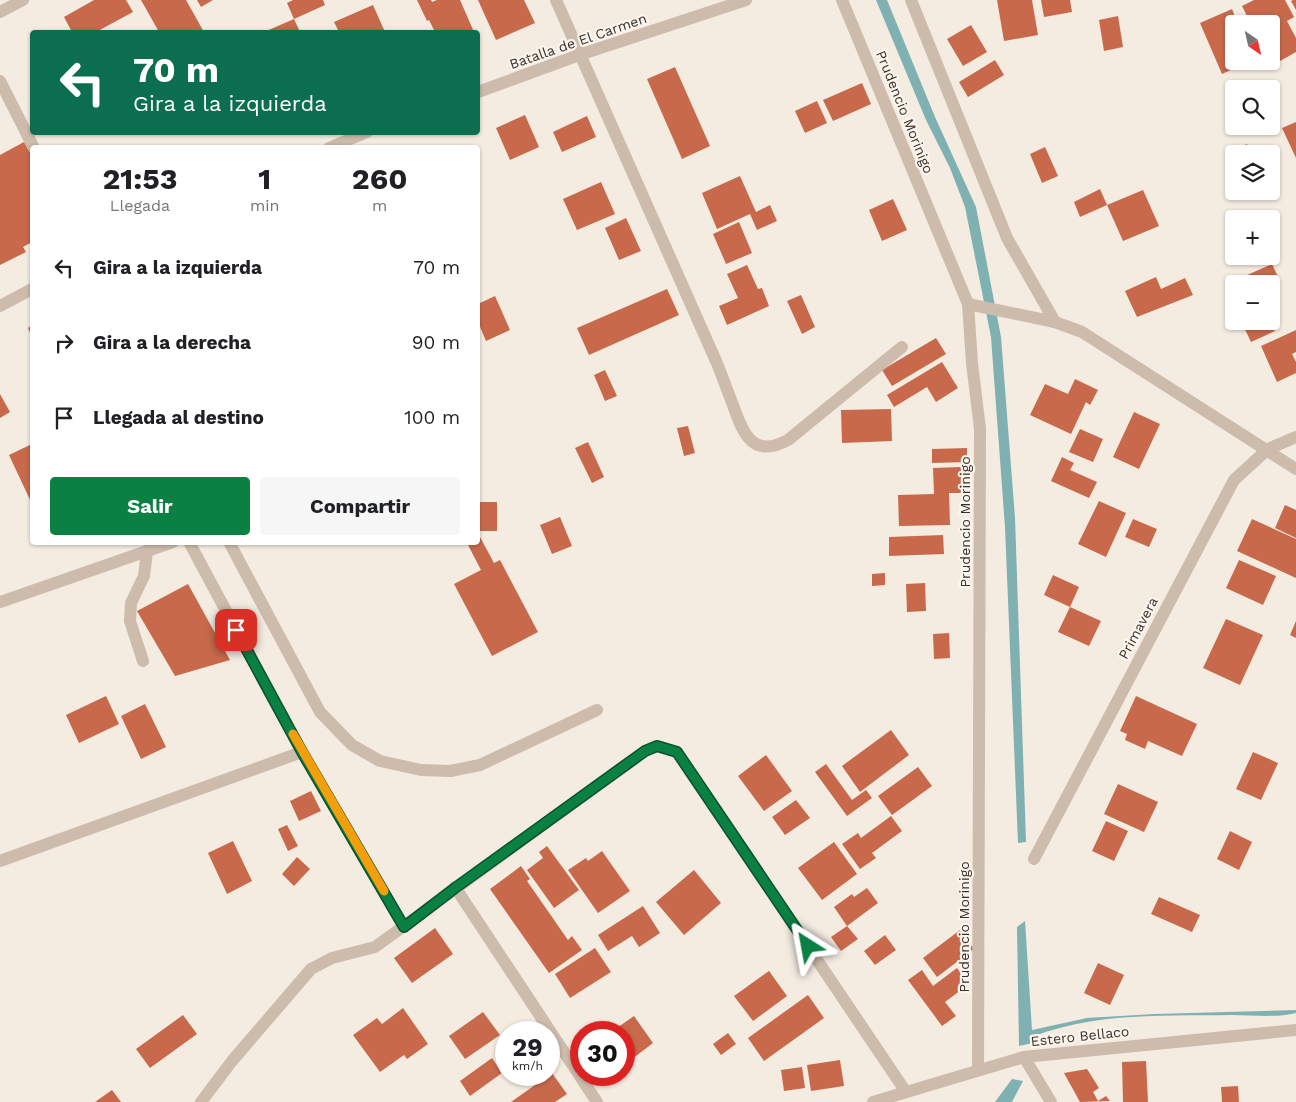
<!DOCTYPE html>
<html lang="es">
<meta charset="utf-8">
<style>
:root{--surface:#fff;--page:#f6f6f6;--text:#202124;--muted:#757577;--accent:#0b8043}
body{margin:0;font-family:"Work Sans",sans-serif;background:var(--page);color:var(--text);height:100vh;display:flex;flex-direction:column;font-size:19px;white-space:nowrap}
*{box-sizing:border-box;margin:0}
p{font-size:16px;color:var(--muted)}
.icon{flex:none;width:28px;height:28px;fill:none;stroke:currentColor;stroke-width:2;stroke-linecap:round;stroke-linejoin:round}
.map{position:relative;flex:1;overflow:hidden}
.panel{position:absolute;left:30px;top:145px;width:450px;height:400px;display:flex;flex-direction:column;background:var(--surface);border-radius:5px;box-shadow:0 1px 4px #0004}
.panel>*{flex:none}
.banner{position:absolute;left:30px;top:30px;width:450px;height:105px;border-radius:5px;box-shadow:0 1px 4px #0004;background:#0b6e4f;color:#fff;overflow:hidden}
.needle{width:32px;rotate:146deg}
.buttons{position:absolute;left:1225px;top:15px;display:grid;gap:10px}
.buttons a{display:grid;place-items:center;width:55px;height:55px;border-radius:5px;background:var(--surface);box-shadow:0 1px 4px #0004;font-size:25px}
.speed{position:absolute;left:495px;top:1021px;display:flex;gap:10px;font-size:25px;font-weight:700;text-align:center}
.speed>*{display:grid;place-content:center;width:65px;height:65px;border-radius:50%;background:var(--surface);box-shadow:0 1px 4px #0004;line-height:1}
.speed small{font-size:12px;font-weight:400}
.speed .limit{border:8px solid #d22;background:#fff;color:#111}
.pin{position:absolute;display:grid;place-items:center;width:42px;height:42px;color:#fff;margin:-21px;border-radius:10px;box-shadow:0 2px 8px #0006}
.me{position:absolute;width:55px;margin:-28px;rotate:326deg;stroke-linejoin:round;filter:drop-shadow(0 0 4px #0008)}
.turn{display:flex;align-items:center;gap:18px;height:105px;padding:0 20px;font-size:22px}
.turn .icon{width:65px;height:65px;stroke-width:2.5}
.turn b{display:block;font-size:35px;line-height:42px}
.eta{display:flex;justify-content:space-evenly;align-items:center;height:85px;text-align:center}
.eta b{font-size:30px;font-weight:700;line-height:35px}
.primary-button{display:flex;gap:10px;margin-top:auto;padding:10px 20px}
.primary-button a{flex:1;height:58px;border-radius:5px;background:var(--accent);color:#fff;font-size:20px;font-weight:700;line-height:58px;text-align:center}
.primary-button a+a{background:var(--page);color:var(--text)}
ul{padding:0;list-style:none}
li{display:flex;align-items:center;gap:15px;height:75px;padding:0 20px}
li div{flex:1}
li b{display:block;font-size:19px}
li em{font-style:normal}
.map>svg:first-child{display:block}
.water{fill:#7fb0b2}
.building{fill:#c8694b}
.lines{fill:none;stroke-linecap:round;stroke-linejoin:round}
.service{stroke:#cdbbac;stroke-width:12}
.minor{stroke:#cdbbac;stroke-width:12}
.tertiary{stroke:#cdbbac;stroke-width:12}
.route-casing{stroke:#07532c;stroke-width:12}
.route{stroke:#0b8043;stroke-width:9}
.slow{stroke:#f59e0b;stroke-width:9}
.labels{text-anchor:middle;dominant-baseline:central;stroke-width:4.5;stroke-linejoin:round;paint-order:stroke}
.street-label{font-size:14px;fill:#3b302b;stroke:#fbf5ee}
</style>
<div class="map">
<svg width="1296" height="1102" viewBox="0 0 1296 1102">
<rect width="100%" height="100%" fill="#f4ebe1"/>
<g class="water">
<polygon points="876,0 887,0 935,117 976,207 1001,337 1015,518 1026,842 1018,843 1005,527 991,337 965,207 950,168 926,120"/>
<path d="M1025 921 1032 1030 1087 1018 1154 1014 1296 1010V1013C1276 1018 1252 1015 1232 1015 1165 1016 1095 1012 1032 1037L1033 1043 1019 1046 1017 927Z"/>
<polygon points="1012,1079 1023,1081 1012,1102 995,1102"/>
</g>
<g class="building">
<polygon points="94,0 126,0 133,12 96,32 72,32 64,17"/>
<polygon points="141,0 186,0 204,32 159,32"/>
<polygon points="197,0 213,0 201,7"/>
<polygon points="293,0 323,0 325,5 294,19 287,3"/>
<polygon points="417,0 431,0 432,2 437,0 460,0 474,32 435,32 429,20 427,21"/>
<polygon points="478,0 524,0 535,23 496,40"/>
<polygon points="997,0 1032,0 1038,35 1004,41"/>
<polygon points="1041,0 1070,0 1072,12 1044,17"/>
<polygon points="1254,0 1285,0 1294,17 1287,21 1296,38 1296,52 1273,65 1271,24 1251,24 1242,6"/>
<polygon points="1293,0 1296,0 1296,10 1291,1"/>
<polygon points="373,5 385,32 339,32 334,22"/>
<polygon points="1232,9 1238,24 1234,24 1234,61 1251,61 1222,74 1200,23"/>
<polygon points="1118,16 1123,47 1104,51 1099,20"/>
<polygon points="294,19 300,32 264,32"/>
<polygon points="971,25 987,52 963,66 947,39"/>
<polygon points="995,60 1004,75 968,97 959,82"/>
<polygon points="675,67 710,146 682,159 647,79"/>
<polygon points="862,83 871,104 833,121 823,100"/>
<polygon points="817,101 827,123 805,133 795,111"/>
<polygon points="525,115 539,147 510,160 496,128"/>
<polygon points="587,116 596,137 562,152 553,132"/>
<polygon points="1296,122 1296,158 1282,128"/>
<polygon points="24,142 32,156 32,242 23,247 26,252 0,265 0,155"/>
<polygon points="1247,144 1251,154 1233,154 1231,151"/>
<polygon points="1045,147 1058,176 1042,183 1030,154"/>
<polygon points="740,176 756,212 770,205 777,221 757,230 750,214 717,229 702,193"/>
<polygon points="601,182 615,214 577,230 563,199"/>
<polygon points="1100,189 1107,205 1080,217 1074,202"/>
<polygon points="1143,190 1159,226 1123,241 1107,205"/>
<polygon points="893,199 907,230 882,241 869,210"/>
<polygon points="626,218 641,251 619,260 605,228"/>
<polygon points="739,222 752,253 726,264 713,234"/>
<polygon points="1272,264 1280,281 1271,285 1237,284 1236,280"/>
<polygon points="747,265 758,289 762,288 769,306 727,325 719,306 738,298 727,274"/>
<polygon points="1156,277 1161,289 1185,278 1193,295 1137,317 1125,291"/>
<polygon points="667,289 679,315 589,355 577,328"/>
<polygon points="801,295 815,327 802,334 787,301"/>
<polygon points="495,296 510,330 486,341 478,322 478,304"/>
<polygon points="1241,321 1271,321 1275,331 1251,342"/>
<polygon points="32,325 32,337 28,328"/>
<polygon points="1296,330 1296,352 1292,354 1296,362 1296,373 1277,382 1261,346"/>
<polygon points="936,338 946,354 892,386 882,370"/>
<polygon points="942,362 958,388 936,402 927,387 894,407 887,395"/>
<polygon points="605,370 617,396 605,401 594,375"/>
<polygon points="1075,379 1098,390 1090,405 1086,402 1071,434 1030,415 1045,384 1068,394"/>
<polygon points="0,394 10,412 0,418"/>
<polygon points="891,409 892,441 842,443 841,410"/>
<polygon points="1134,412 1160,424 1139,469 1113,457"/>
<polygon points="688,426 695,453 684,456 677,428"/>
<polygon points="1080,429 1103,439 1093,462 1069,452"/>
<polygon points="588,442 604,477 592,483 575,448"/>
<polygon points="32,444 32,504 9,455"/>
<polygon points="967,448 967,462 932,463 932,449"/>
<polygon points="1062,457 1074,463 1070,470 1097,482 1089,498 1051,481"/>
<polygon points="961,467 962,493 949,493 950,525 899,526 898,495 934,494 933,468"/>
<polygon points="1099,501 1126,513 1106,557 1078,544"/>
<rect x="478" y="502" width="19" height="29"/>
<polygon points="1285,505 1296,510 1296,538 1275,528"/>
<polygon points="560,517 572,546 552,554 540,525"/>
<polygon points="1133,519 1157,529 1149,547 1125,537"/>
<polygon points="1252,519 1296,539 1296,578 1237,551"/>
<polygon points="943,535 944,554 889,556 889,537"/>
<polygon points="480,537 494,563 500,560 538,632 492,656 454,584 481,570 467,543 478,542"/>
<polygon points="1239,560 1276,576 1263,605 1226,588"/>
<polygon points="885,573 885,585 872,586 872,574"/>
<polygon points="1053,575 1079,587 1070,607 1044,595"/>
<polygon points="925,583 926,611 907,612 906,584"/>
<polygon points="188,584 230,660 175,676 137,611"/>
<polygon points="1070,607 1101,621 1089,646 1058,632"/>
<polygon points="1226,619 1263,635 1240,685 1203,668"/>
<polygon points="1296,621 1296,638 1290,635"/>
<polygon points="949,633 950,658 934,659 933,634"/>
<polygon points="106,696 119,724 79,743 66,715"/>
<polygon points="1136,696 1197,724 1182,756 1148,741 1145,749 1125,740 1127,734 1120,731"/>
<polygon points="145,704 166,747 141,759 121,716"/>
<polygon points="891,730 909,755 860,792 842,766"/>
<polygon points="1253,752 1278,763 1261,800 1236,789"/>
<polygon points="766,755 792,791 764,811 738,776"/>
<polygon points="826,764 852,800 866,790 872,798 847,816 815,772"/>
<polygon points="918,767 932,786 892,815 878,796"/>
<polygon points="1118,784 1158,802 1144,832 1104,814"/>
<polygon points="311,791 321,811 299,821 290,801"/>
<polygon points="796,800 810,818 785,835 772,817"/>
<polygon points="891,816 902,831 872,853 876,858 860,869 842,844 858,833 861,838"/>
<polygon points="1106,821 1128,831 1114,861 1092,851"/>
<polygon points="287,825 298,846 288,851 278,829"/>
<polygon points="1230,831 1252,842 1239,870 1217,859"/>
<polygon points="233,841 252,881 227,894 208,853"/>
<polygon points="834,842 857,874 822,900 798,868"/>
<polygon points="547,846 579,890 554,908 527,870 543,858 539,852"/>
<polygon points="602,851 630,891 598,913 568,870 586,858 588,861"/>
<polygon points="297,857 310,869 294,886 282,874"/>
<polygon points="521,866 530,879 527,881 568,940 572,936 582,950 549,973 490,889"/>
<polygon points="694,870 721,903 684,935 656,902"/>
<polygon points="867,888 878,903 847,926 834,907 852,894 854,897"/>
<polygon points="1159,897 1200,915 1192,932 1151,914"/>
<polygon points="643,906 660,933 639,947 632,936 608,951 598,935"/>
<polygon points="847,926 858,939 841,951 831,937"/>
<polygon points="435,928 453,954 412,983 394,958"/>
<polygon points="960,930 974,949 937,977 923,958"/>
<polygon points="885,935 896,950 875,965 864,951"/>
<polygon points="595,948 611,972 570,998 555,974"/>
<polygon points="1098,963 1124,975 1110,1005 1084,993"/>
<polygon points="957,968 969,984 945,1002 956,1016 942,1026 908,980 922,970 933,986"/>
<polygon points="769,971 787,996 753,1021 734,996"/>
<polygon points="808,995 824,1018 764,1061 748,1038"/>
<polygon points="403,1008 428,1044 407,1059 404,1055 380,1072 353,1035 377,1018 382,1024"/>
<polygon points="483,1012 500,1035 465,1059 449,1036"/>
<polygon points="183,1015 197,1034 150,1068 136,1049"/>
<polygon points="634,1016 653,1043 632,1059 624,1047 624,1032 611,1032"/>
<polygon points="728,1033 736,1044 721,1055 713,1044"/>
<polygon points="492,1058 502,1073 470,1096 460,1081"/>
<polygon points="840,1060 844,1086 811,1091 807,1065"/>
<polygon points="1146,1061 1148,1102 1123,1102 1122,1062"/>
<polygon points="802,1067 805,1088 784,1091 781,1070"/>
<polygon points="1087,1069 1099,1088 1093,1092 1098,1101 1106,1096 1110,1101 1080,1102 1064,1073"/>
<polygon points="552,1073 567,1094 555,1102 511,1102"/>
<polygon points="604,1075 623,1075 610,1084"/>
<polygon points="1238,1086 1239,1102 1222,1102 1221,1087"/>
<polygon points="112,1090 121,1102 95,1102"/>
</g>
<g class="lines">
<g class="service">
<path d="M716 361C722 375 727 390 733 405 743 434 753 459 788 440L902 347"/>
<polyline points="229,542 320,712 352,745 380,761 421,770 450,771 480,765 597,710"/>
<polyline points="143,661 130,621 131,603 144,576 147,551"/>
<polyline points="1024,1057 1051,1102"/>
<polyline points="201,1102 232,1061 311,969 332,958 375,947 645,751 657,746 677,752"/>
</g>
<g class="minor">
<polyline points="556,0 716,361"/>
<polyline points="842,0 968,304 972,363 980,429 978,1070"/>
<polyline points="911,0 1007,238 1055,322 1082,332 1296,469"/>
<polyline points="0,12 23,0"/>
<polyline points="0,81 34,148"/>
<polyline points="968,304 1055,322"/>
<polyline points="189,542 302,752 404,927"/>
<polyline points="0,602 173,542"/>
<polyline points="677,752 906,1092"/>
<polyline points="1034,859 1234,480 1268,449 1296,437"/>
<polyline points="0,861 302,752"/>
<polyline points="455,887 597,1102"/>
<polyline points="873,1102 1024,1057 1296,1030"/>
</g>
<g class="tertiary">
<polyline points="478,92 579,55 746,0"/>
<polyline points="329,148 367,132"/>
<polyline points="0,306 32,289"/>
</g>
</g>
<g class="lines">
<g class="route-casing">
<polyline id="route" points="236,630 302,752 404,927 455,888 645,751 657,746 677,752 808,946"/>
</g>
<use href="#route" class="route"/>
<polyline class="slow" points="293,734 384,891"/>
</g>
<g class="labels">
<g class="street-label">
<text transform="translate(578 41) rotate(-19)">Batalla de El Carmen</text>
<text transform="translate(905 112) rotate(68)">Prudencio Morinigo</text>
<text transform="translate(965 522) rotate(-90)">Prudencio Morinigo</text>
<text transform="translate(1138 628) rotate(-62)">Primavera</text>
<text transform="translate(964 927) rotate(-90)">Prudencio Morinigo</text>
<text transform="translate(1080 1036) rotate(-6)">Estero Bellaco</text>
</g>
</g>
</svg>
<div class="buttons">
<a><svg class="needle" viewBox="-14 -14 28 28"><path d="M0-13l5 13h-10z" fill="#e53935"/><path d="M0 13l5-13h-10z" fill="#757577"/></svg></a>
<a><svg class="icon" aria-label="search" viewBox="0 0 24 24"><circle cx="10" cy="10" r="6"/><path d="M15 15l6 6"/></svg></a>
<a><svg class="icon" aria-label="layers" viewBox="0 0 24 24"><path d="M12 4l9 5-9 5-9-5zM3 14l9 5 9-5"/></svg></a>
<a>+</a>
<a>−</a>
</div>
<div class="speed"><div>29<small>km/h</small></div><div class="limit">30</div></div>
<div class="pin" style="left:236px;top:630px;background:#d93025"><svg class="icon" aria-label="arrive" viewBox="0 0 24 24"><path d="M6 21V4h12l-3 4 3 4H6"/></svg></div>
<svg class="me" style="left:808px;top:946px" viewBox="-20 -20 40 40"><path d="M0-17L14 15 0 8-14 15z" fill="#0b8043" stroke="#fff" stroke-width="4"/></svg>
<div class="banner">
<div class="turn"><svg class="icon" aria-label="left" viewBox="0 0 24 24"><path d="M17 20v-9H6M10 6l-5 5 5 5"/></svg><div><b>70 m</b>Gira a la izquierda</div></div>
</div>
<section class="panel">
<div class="eta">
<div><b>21:53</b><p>Llegada</p></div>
<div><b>1</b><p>min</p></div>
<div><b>260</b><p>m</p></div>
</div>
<ul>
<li><svg class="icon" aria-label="left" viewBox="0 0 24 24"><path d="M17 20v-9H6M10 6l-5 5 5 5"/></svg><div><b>Gira a la izquierda</b></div><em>70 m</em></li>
<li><svg class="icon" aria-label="right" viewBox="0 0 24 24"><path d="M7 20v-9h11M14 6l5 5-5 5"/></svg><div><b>Gira a la derecha</b></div><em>90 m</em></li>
<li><svg class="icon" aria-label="arrive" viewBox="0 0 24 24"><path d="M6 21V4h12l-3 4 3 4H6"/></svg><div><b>Llegada al destino</b></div><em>100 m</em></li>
</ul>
<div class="primary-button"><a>Salir</a><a>Compartir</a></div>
</section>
</div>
